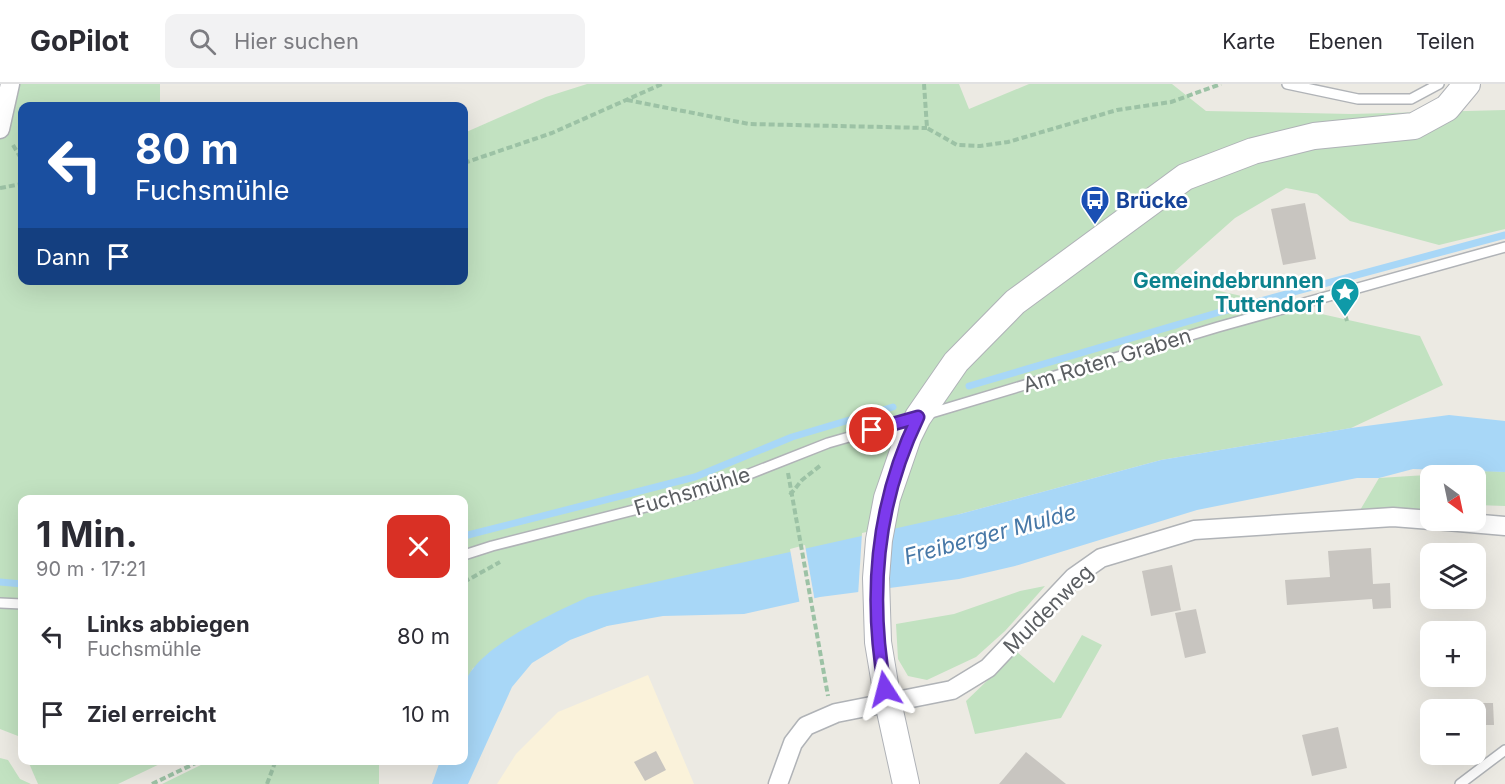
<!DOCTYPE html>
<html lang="de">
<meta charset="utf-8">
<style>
:root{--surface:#fff;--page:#f2f2f3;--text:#2b2b33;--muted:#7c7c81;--line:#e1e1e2}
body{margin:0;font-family:Inter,sans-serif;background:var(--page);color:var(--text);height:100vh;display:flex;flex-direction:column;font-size:22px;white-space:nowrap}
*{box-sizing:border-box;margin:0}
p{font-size:20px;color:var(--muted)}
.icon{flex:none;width:33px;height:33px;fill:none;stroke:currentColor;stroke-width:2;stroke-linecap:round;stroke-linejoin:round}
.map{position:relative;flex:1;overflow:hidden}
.sheet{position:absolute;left:18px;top:411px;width:450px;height:270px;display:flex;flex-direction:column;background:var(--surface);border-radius:12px;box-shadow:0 6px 24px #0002}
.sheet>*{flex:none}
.top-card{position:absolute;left:18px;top:18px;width:450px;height:183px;border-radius:12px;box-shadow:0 6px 24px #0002;background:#1a4fa0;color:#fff;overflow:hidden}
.needle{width:39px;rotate:147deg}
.fabs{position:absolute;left:1420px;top:381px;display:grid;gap:12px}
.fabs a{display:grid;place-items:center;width:66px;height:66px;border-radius:12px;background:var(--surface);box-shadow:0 6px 24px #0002;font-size:30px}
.pin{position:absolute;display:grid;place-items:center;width:51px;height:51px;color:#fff;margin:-26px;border:3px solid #fff;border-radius:50%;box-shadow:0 2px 6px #0007}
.me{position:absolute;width:66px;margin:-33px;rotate:351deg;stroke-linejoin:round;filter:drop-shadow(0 0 4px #0008)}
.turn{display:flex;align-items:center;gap:21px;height:126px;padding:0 18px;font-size:27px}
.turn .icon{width:78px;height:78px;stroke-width:2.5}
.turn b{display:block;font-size:42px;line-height:51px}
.then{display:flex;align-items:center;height:57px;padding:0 18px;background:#0003;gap:12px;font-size:22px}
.round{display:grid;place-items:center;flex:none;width:63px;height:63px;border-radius:12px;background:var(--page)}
.headline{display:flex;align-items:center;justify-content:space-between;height:102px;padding:0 18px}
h1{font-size:36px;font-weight:700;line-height:45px}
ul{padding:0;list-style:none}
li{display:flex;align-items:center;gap:18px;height:78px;padding:0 18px}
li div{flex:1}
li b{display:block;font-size:22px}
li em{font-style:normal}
header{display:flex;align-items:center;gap:36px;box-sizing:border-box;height:84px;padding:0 30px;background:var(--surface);border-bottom:2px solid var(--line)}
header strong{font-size:28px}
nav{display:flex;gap:33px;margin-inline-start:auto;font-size:21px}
.search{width:420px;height:54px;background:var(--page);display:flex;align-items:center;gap:15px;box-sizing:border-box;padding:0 21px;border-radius:12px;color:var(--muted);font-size:22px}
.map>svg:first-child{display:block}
.commercial{fill:#faf2da}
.green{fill:#c2e2c1}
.water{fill:#a8d7f7}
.pier{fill:#eceae3}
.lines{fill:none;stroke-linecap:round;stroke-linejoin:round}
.stream{stroke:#a8d7f7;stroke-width:7}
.building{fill:#c8c5c0}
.lane-casing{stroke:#b0b3b7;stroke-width:12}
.street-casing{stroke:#b0b3b7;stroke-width:21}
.secondary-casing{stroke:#afb2b7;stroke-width:28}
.path{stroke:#9cc2a5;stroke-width:4;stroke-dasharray:6 3;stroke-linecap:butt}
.lane{stroke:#fff;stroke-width:9}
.street{stroke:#fff;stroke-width:18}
.secondary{stroke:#fff;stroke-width:26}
.route-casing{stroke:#51269a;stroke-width:15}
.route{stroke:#7c3aed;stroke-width:10}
.labels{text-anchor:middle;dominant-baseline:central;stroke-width:5;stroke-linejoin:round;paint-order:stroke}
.transit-label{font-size:21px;font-weight:bold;fill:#164399;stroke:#fff;text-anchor:start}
.culture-label{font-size:21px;font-weight:bold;fill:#0d838f;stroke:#fff;text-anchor:end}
.street-label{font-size:21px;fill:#5b5e62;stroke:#fff}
.water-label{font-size:22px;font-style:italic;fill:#4778a7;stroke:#fff}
</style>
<header>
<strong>GoPilot</strong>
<div class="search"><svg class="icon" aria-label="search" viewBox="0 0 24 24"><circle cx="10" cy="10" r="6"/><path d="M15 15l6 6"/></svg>Hier suchen</div>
<nav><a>Karte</a><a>Ebenen</a><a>Teilen</a></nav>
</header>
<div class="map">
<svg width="1505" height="700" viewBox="0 0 1505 700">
<rect width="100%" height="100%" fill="#eceae3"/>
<polygon class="commercial" points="648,591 694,700 497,700 516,670 558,628"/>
<g class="green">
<polygon points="0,0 160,0 160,22 22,22 22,196 464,196 464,49 546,13 587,0 959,0 969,25 1029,0 1172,0 1206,27 1351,30 1505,26 1505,145 1439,161 1350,137 1317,110 1286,104 1235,134 1174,188 1219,207 1420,252 1443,301 1351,344 1161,376 960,430 473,584 464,602 464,416 22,416 22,663 18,652 0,645"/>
<polygon points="1490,387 1505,388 1505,422 1476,421 1476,392 1431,392 1431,428 1359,428 1379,394"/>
<polygon points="1045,502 1005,547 976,573 927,596 908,592 898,575 896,540 954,530 1020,507"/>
<polygon points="1082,551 1102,561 1061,634 975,650 966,617 1017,568 1054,599"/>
<polygon points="0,674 8,676 20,695 31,700 0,700"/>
<polygon points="211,676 379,677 379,700 162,700"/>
<polygon points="28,677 166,677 118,700 38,700"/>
</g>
<path class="water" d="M1449 331 1505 337V388L1413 385 1379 394H1357L1197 426 1015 482 959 495 820 513 744 530 663 532 607 542 570 556 532 579 512 603 468 700H432L440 677 464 676C464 655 459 623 464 603 471 565 556 528 588 513L960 430 1161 376 1351 344Z"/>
<g class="pier">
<polygon points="893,442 887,508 858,512 862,449"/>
<polygon points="805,461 815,518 800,521 790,465"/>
</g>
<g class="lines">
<g class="stream">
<polyline points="969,302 1220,228 1505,151"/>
<polyline points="464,452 695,393 792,353 893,323"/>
<polyline points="0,498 22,500"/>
</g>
</g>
<g class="building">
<polygon points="1305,119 1316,175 1283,181 1271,125"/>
<polygon points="1371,464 1373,500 1390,499 1391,524 1373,525 1372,515 1287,521 1285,496 1330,493 1328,467"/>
<polygon points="1172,481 1181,526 1151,532 1142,487"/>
<polygon points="1196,525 1206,569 1185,574 1175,529"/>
<polygon points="1476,619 1493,619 1494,641 1476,641"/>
<polygon points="1338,643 1347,684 1312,692 1302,651"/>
<polygon points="656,667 666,686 645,697 634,678"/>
<polygon points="1026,668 1066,700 999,700"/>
</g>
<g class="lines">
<g class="lane-casing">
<g id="lane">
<polyline points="1287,0 1358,15 1411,15 1439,0"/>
<polyline points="928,330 1218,243 1505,163"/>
<polyline points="464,471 492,462 701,409 828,359 912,335"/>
<polyline points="0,519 22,520"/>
<polyline points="1460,700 1505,666"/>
</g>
</g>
<g class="street-casing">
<g id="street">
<polyline points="0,45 10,0"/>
<polyline points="1435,436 1505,442"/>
<polyline points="778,700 793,659 806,642 836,629 952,606 988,584 1074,493 1101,474 1194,446 1393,433 1431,436"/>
</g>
</g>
<g class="secondary-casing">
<polyline id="secondary" points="906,700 888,618 878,558 876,494 879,456 887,414 908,353 918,333 956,278 1015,218 1185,93 1253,67 1314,52 1414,42 1447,24 1467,0"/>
</g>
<g class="path">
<polyline points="924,0 927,44 957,61 980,62 1008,58 1117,26 1171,18 1221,0"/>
<polyline points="627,16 749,40 927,44"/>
<polyline points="13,61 22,76"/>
<polyline points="464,79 552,49 662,0"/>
<polyline points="0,104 22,100"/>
<polyline points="1343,224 1347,237"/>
<polyline points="788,389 828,612"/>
<polyline points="790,411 802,396 821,381"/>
<polyline points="464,498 500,478"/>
<polyline points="152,700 202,676"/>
<polyline points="267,700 276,676"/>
</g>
<use href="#lane" class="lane"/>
<use href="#street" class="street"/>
<use href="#secondary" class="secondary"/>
</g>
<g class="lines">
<g class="route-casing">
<path id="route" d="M872 346 918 333C876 420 868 510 885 605"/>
</g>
<use href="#route" class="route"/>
</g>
<defs>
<g id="bus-pin" transform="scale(1.5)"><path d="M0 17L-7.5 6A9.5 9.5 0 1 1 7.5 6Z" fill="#1a4fb4" stroke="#fff"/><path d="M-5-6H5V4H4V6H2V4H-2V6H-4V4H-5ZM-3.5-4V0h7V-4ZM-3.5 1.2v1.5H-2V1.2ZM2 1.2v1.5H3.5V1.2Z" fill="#fff"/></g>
<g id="sight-pin" transform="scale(1.5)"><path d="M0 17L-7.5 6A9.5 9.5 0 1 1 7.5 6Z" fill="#0f9aa8" stroke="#fff"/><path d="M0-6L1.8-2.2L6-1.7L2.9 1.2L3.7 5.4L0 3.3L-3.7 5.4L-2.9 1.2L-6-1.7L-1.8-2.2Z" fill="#fff"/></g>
</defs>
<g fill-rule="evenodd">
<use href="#bus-pin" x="1095" y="116"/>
<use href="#sight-pin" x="1345" y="208"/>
</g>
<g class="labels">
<g class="transit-label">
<text x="1116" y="116">Brücke</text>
</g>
<g class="culture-label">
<text x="1324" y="196">Gemeindebrunnen<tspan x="1324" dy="24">Tuttendorf</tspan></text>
</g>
<g class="street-label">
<text transform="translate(1107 276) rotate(-17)">Am Roten Graben</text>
<text transform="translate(692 407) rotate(-17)">Fuchsmühle</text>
<text transform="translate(1048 525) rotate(-45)">Muldenweg</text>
</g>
<g class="water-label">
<text transform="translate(990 450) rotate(-15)">Freiberger Mulde</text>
</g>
</g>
</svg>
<div class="fabs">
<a><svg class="needle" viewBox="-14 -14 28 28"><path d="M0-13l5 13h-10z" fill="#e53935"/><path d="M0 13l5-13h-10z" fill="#7c7c81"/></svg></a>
<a><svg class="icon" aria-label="layers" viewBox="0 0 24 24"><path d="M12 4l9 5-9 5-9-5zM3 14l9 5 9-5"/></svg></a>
<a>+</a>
<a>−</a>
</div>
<div class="pin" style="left:872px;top:346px;background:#d93025"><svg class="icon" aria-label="arrive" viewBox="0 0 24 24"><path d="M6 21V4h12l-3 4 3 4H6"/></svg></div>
<svg class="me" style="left:885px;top:605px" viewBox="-20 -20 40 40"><path d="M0-17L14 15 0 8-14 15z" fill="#7c3aed" stroke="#fff" stroke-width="4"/></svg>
<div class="top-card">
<div class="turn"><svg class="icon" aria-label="left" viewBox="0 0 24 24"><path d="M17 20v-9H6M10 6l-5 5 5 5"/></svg><div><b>80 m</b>Fuchsmühle</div></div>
<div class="then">Dann<svg class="icon" aria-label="arrive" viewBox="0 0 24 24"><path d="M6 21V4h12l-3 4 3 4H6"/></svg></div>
</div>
<section class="sheet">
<div class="headline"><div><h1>1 Min.</h1><p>90 m · 17:21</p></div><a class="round" style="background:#d93025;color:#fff"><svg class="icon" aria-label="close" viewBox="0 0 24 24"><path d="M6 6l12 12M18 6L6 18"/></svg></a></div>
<ul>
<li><svg class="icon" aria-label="left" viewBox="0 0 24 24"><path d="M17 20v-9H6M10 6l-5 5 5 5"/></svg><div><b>Links abbiegen</b><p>Fuchsmühle</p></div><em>80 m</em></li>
<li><svg class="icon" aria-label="arrive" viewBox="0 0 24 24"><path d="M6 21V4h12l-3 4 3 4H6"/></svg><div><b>Ziel erreicht</b></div><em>10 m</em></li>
</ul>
</section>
</div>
